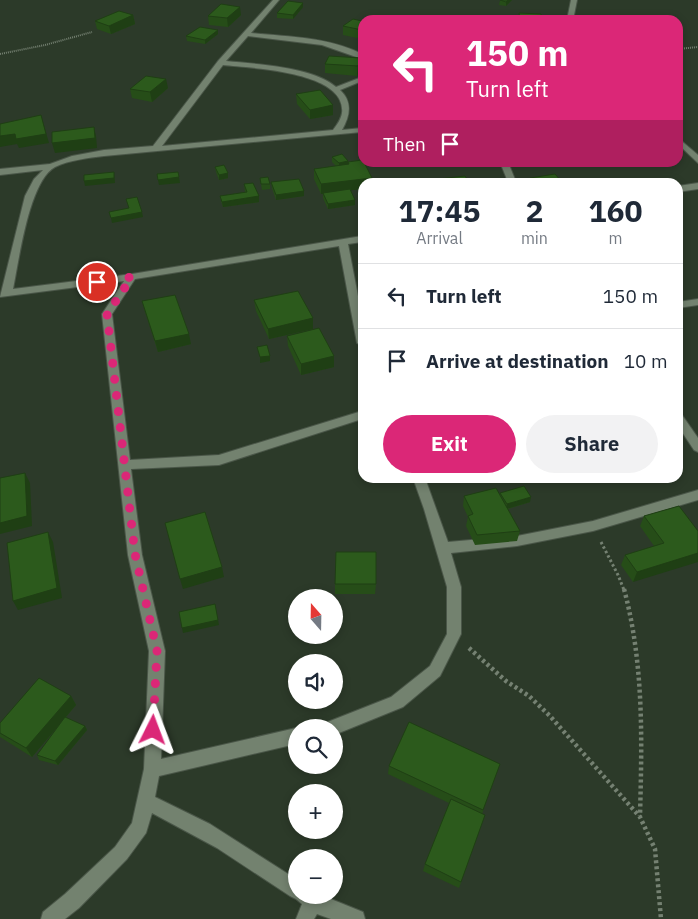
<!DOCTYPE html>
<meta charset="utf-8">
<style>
:root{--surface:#fff;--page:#f2f2f3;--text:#1f2937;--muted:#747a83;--line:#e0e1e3;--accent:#db2777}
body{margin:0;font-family:"IBM Plex Sans",sans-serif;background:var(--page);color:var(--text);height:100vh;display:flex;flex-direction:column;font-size:19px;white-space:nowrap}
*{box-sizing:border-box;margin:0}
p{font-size:16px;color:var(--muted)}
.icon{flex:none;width:28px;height:28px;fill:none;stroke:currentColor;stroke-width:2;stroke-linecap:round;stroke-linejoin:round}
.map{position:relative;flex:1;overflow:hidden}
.sheet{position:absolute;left:358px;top:178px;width:325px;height:305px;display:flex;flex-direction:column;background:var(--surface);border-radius:15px;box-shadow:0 2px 8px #0003}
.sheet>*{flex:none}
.top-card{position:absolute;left:358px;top:15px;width:325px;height:152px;border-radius:15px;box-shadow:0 2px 8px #0003;background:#db2777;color:#fff;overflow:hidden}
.needle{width:32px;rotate:340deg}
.tools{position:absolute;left:288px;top:589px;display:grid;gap:10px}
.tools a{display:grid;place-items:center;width:55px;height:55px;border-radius:50%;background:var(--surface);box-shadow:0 2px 8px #0003;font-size:25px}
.pin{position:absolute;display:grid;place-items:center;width:42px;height:42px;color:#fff;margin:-21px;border:2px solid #fff;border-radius:50%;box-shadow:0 1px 5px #0007}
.me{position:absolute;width:55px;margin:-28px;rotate:3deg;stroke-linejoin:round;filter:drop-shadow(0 0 4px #0008)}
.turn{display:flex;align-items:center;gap:18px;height:105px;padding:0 25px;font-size:22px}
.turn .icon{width:65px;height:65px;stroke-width:2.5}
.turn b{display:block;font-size:35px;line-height:42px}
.then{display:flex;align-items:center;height:48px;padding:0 25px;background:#0003;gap:10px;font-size:19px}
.eta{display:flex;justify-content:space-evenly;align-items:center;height:85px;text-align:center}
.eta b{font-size:30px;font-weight:700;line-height:35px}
.action{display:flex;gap:10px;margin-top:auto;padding:10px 25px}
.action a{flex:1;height:58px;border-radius:30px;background:var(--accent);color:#fff;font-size:20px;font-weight:700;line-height:58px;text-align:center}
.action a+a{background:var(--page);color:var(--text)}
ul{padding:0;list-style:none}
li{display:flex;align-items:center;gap:15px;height:65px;padding:0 25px;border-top:1px solid var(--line)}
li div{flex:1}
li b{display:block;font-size:19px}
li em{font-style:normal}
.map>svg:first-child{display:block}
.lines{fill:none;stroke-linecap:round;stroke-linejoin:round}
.minor-casing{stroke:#4a5648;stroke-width:2}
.path-far2{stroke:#758172;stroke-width:2;stroke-dasharray:1 1;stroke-linecap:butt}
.path-far1{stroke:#758172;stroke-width:3;stroke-dasharray:2.5 2.5;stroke-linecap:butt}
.path{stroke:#758172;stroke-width:4.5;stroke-dasharray:3 3;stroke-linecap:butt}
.minor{fill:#73826f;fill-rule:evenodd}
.wall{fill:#264d18}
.shaded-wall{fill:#1f3f14}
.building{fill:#2c5a1c;stroke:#1f3f14}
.route{stroke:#db2777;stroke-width:9;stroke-dasharray:0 16.2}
</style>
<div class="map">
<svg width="698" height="919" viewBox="0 0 698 919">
<rect width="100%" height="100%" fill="#2c3a29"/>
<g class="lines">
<g class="minor-casing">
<g id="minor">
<path d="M273 0H279L251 33C288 37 329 37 362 54V59L322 45 248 36 226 61C256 64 314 67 336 87L362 77V81L340 90C353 102 350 116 342 130L362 128V132L104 156C88 158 70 160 55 167 29 181 19 260 13 289L132 274 362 236V242L348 244 362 317V346L357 343 339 246 135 279 112 314 130 460 219 455 362 411V419L219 465 131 469 142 555 165 651 161 759 296 728V744L159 776 155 797 210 824 296 879V895H321L363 912 365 919H331L317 914 314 919H296L302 904 296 899 290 896 217 848 152 813 146 833 127 859 79 908 65 919H41L43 912 65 894 115 847 132 823 144 769 149 651 128 555 102 314 124 281 0 297 25 196 34 179 43 170 0 175V169L50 164 72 156 104 150 153 146 218 61ZM223 65C250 68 347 71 342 113 341 119 337 125 333 130L162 146Z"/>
<polygon points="571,0 577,0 573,20 567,20"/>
<polygon points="678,138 698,155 698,163 678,144"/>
<polygon points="500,162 508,162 516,182 508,182"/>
<polygon points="698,183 698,189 678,192 678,186"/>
<polygon points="698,299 698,305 678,308 678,302"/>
<polygon points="678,414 682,415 698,438 698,452 694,450 678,426"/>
<polygon points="413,478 425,478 448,542 517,536 593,521 698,490 698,500 593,531 517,546 451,553 461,587 461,634 440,676 403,707 334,735 334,728 323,728 325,723 391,697 430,666 447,634 447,587 424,509"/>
</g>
</g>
<g class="path-far2">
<polyline points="678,49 698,47"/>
<polyline points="0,54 45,45 92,32"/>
</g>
<polyline class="path-far1" points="601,542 618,575 624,590"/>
<g class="path">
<path d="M624 589C644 664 642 739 640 816"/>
<polyline points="469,648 506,681 529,696 550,716 640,817 655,849 661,919"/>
</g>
<use href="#minor" class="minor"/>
</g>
<g class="wall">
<polygon points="500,0 512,0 506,6 499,5"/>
<polygon points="303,3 303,7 293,19 277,18 277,13"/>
<polygon points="133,15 135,24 111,34 97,29 95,21"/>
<polygon points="241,15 228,27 209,25 208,16"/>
<polygon points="362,21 362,39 343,35 343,26"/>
<polygon points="218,34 205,44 187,41 186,36"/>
<polygon points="329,56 361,68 357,76 325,73 325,64"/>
<polygon points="168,88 152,102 132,98 130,89"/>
<polygon points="296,94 333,115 310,119 297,104"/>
<polygon points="332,157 348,162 362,189 350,190 355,205 328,209 323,198 323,194 321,194 314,179 314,169 336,166 332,162"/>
<polygon points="215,167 228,173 228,178 219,180 216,172"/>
<polygon points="260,178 270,184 270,189 262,190"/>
<polygon points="530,178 562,182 530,182"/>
<polygon points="271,182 304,191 304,196 276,200 272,188"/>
<polygon points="244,184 259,196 259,202 223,207 221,201 220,196 245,192"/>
<polygon points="254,300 313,329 269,339 256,311"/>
<polygon points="142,301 191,344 158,352 145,312"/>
<polygon points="287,336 334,356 334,367 301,375 288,346"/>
<polygon points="500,494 530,502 508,509 520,531 517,541 475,545 466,526 468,517 463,506 464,496"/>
<polygon points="644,516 698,531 633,582 621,565 625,555 654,546 640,526"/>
<polygon points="335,584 376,584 375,594 335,594"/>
<polygon points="71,696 76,705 32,757 0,737 0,723"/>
<polygon points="85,726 87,730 58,765 39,760 37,755"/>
<polygon points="500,764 482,814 485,815 459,888 423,871 425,864 449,803 388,774 389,766"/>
</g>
<g class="shaded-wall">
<polygon points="508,0 512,0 506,6 506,2"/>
<polygon points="303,3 303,7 293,19 293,15"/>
<polygon points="240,7 241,15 228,27 227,18"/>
<polygon points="133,15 135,24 111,34 109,26"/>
<polygon points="218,30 218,34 205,44 205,40"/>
<polygon points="361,58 361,68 357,76 358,66"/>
<polygon points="166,79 168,88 152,102 150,92"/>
<polygon points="333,105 333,115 310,119 310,110"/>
<polygon points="41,115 49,143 19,148 17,144 0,147 0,136 15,134"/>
<polygon points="94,127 96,136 97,148 55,153 52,143"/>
<polygon points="348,161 348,166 339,168 339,163"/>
<polygon points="114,172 115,183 85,186 84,181"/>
<polygon points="228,173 228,178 219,180 219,175"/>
<polygon points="179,177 180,183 159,185 158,180"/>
<polygon points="372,178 372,182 362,182 362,189 321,194 321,184"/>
<polygon points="304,191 304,196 276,200 276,195"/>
<polygon points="259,196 259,202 223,207 222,202"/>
<polygon points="355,200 355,205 328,209 328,204"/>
<polygon points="142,212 143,217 112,223 111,218"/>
<polygon points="313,318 313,329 269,339 268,329"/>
<polygon points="189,334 191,344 158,352 155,341"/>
<polygon points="270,356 270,361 260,363 260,357"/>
<polygon points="334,356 334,367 301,375 301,364"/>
<polygon points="25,473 30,483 32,526 0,534 0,523"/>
<polygon points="531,497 530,502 506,509 507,504"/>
<polygon points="48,532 53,542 62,598 18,610 13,601"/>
<polygon points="698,553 698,562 633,582 637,572"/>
<polygon points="222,567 224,577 183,589 180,579"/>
<polygon points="215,604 219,625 183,633 182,628"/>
<polygon points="71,696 76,705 32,757 26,748"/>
<polygon points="85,726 87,730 58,765 55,761"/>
</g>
<g class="building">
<polygon points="500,0 508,0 506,2"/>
<polygon points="288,1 303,3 293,15 277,13"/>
<polygon points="221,4 240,7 227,18 208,16"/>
<polygon points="119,11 133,15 109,26 95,21"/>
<polygon points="519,13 541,14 542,20 520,20"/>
<polygon points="353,19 362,21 362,30 343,26"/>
<polygon points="200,27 218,30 205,40 186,36"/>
<polygon points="329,56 361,58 358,66 325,64"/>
<polygon points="146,76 166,79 150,92 130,89"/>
<polygon points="320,90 333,105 310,110 296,94"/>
<polygon points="41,115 46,134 16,139 15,134 0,136 0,124"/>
<polygon points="94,127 95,138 52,143 52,132"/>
<polygon points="342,154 348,161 339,163 332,157"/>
<polygon points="362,160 362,162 364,162 372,178 321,184 314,169 349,164 348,162"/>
<polygon points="224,165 228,173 219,175 215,167"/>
<polygon points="114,172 114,178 84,181 84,175"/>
<polygon points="178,172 179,177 158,180 157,174"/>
<polygon points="555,174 562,182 534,182 530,178"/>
<polygon points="465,176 469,182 440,182 438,179"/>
<polygon points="268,177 270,184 261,184 260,178"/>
<polygon points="299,179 304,191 276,195 271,182"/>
<polygon points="253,183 259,196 222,202 220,196 247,192 244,184"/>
<polygon points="350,189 355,200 328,204 323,193"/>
<polygon points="137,197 142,212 111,218 109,212 129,208 126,199"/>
<polygon points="298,291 313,318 268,329 254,300"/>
<polygon points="175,295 189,334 155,341 142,301"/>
<polygon points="319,328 334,356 301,364 287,336"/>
<polygon points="267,345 270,356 260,357 257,347"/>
<polygon points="25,473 27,516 0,523 0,478"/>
<polygon points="524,486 531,497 507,504 500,493"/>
<polygon points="496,488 520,531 477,535 468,516 473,514 464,496"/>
<polygon points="679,506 698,531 698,553 637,572 625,555 664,543 644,516"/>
<polygon points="205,512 222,567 180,579 165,523"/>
<polygon points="48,532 57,588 13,601 7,543"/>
<polygon points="336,552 376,552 376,584 335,584"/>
<polygon points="215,604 218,620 182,628 179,612"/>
<polygon points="39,678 71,696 26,748 0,733 0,723"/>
<polygon points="65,717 85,726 55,761 37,755"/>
<polygon points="409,722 500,764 483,810 389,766"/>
<polygon points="451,799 485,815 461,882 425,864"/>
</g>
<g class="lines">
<polyline class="route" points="97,282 132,277 107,314 135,554 157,651 153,730"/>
</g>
</svg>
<div class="tools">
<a><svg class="needle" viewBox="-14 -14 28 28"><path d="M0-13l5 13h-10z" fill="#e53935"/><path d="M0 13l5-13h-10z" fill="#747a83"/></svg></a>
<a><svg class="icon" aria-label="sound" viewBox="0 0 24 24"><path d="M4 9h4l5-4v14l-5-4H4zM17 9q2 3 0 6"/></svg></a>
<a><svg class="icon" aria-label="search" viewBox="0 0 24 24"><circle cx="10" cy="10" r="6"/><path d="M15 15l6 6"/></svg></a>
<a>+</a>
<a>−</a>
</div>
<div class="pin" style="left:97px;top:282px;background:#d93025"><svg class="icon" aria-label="arrive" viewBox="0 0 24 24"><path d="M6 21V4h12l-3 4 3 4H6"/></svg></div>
<svg class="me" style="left:153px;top:730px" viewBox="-20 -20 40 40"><path d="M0-17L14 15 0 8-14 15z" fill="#db2777" stroke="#fff" stroke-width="4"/></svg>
<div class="top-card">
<div class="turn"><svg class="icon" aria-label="left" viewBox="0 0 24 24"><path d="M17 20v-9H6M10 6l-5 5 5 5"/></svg><div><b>150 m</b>Turn left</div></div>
<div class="then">Then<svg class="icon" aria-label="arrive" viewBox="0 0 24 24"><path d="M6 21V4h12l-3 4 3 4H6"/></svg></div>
</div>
<section class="sheet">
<div class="eta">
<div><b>17:45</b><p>Arrival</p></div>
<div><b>2</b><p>min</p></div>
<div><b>160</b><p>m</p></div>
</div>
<ul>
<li><svg class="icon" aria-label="left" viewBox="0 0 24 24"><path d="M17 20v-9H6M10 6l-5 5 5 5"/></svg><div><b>Turn left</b></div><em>150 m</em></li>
<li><svg class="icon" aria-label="arrive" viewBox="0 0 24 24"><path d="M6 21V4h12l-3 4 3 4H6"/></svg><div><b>Arrive at destination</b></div><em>10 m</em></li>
</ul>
<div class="action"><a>Exit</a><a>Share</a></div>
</section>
</div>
